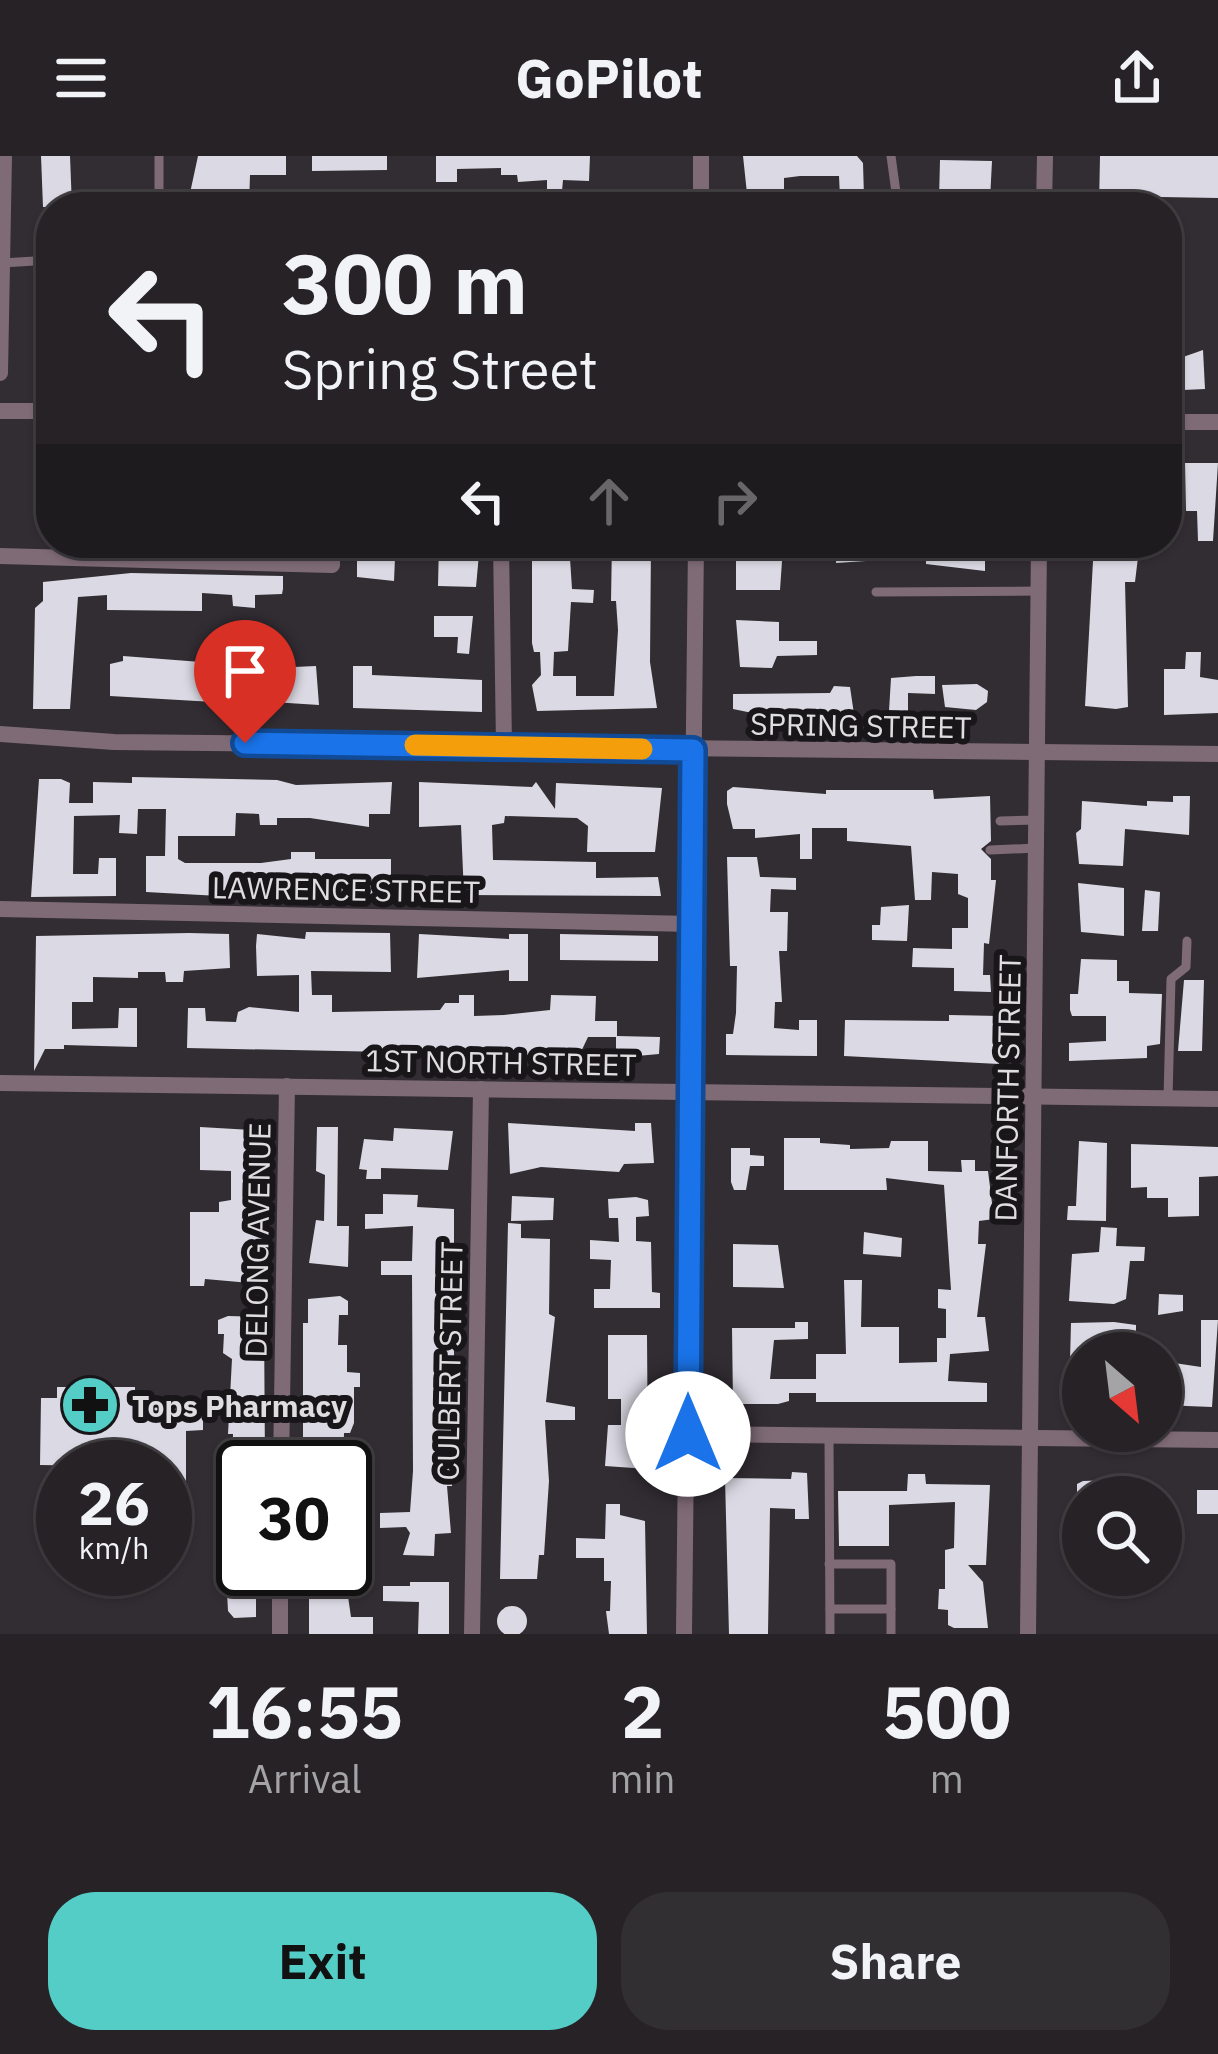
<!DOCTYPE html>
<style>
:root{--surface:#262226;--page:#322f32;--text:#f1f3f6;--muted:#a4a4a7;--line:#423f43;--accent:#54cdc7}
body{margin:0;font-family:"IBM Plex Sans",sans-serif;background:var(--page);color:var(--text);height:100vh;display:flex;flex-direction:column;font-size:45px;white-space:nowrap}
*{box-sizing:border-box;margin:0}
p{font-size:39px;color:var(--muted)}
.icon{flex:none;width:66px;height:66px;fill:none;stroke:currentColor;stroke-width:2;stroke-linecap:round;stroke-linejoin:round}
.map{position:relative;height:1478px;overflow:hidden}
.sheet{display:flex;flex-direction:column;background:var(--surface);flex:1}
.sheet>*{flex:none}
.hud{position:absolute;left:36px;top:36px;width:1146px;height:366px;border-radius:48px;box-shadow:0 3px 9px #0004,0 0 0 3px var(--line);background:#262226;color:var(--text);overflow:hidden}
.needle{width:78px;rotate:152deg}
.fabs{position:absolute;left:1062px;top:1176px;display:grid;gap:24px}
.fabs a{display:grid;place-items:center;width:120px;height:120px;border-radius:50%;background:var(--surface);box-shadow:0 3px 9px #0004,0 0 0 3px var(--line);font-size:60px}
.speed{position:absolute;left:36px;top:1284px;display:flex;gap:24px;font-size:60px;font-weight:700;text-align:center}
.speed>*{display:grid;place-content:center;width:156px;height:156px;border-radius:50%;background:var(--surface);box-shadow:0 3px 9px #0004,0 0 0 3px var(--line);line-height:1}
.speed small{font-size:30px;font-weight:400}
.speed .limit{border:6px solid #111;border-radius:18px;background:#fff;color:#111}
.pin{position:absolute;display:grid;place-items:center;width:102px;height:102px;color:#fff;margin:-123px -51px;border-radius:50% 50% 50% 0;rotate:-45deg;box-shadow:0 0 12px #0007}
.pin .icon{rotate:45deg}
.me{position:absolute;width:132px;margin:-66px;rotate:0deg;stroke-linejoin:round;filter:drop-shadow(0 0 9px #0008)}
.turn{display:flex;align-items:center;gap:42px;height:252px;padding:0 48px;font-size:54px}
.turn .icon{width:156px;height:156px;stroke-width:2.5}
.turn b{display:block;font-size:84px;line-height:102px}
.lanes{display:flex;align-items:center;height:114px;padding:0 48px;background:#0003;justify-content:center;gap:60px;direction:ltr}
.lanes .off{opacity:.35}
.eta{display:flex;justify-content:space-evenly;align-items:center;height:204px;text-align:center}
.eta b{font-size:72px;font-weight:700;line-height:84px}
.button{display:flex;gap:24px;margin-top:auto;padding:24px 48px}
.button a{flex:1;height:138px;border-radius:48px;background:var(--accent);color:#111;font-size:48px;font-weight:700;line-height:138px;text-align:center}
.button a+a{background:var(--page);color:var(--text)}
header{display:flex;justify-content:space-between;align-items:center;height:156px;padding:0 48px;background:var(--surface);font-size:54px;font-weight:700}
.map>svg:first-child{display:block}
.building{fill:#dbd9e3}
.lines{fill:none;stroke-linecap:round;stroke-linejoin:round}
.lane{stroke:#7f6b76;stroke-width:9}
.street{stroke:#7f6b76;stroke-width:16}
.route-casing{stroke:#114b97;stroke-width:30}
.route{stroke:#1a73e8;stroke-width:21}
.slow{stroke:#f59e0b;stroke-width:21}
.labels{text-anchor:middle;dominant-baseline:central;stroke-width:12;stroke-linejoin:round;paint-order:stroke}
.street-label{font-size:30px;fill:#e0dde1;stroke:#191619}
.poi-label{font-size:30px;font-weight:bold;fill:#e0dde1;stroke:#191619;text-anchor:start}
</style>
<header><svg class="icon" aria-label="menu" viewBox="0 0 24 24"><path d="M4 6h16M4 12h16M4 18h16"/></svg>GoPilot<svg class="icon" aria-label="share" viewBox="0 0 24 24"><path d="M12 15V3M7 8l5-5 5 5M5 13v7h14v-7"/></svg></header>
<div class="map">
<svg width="1218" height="1478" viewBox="0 0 1218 1478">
<rect width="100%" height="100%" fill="#322d33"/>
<g class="building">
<polygon points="41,0 70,0 72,51 43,51"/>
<polygon points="198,0 286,0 286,19 250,19 249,51 187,51"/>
<polygon points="312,0 387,0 387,14 312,15"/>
<polygon points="436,0 590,0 589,25 563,24 562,35 547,34 547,24 518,26 517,19 501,19 501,12 457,13 457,26 436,26"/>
<polygon points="743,0 857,0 863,7 864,41 840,41 839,20 800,20 784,22 784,48 748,47"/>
<polygon points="1100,0 1218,0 1218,42 1161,41 1161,51 1099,51"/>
<polygon points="940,4 992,5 990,44 939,44"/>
<polygon points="1203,194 1205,233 1183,234 1183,201"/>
<polygon points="39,278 51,278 51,331 39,330 37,322"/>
<polygon points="1185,307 1218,307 1213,385 1198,385 1197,355 1186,355"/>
<polygon points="357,387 415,387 415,402 395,402 394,425 357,421"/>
<polygon points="439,387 480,387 476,431 438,430"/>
<polygon points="569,387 572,433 594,434 593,447 571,446 568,495 554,496 553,520 576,520 576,540 614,540 618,474 616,445 611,445 612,387 651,387 650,506 657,552 537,555 532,529 541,519 540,496 534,496 532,487 532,388"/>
<polygon points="736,387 800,390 800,405 782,405 780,434 736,434"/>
<polygon points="837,387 985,387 985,415 926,408 926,401 836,407"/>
<polygon points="1094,387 1128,387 1128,401 1138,401 1135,426 1125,426 1128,551 1116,553 1085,550"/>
<polygon points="131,417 283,420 283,433 282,438 255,439 255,452 233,450 232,439 202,437 202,455 107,454 107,439 78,441 70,553 33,553 35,452 43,445 43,426"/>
<polygon points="434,460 473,460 469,498 457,497 458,481 434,481"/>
<polygon points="736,464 779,466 779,485 817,485 817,499 777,500 772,512 740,511"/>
<polygon points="1186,496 1201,496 1200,521 1218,524 1218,557 1164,559 1164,513 1185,513"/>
<polygon points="123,500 214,507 214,546 110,540 110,508 123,505"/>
<polygon points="294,504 294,511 316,510 319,549 257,545 254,513 283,513"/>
<polygon points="353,510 372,510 372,519 482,524 482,556 353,552"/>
<polygon points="916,520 935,520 935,538 908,537 908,555 889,555 891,522"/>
<polygon points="942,529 977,528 988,535 987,546 976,554 945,551"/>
<polygon points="834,530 850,531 854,558 788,553 762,559 733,553 733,538 830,537"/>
<polygon points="132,621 277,624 296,629 392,626 390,658 369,658 369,671 310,662 277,662 277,669 260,669 259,658 236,657 235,680 178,680 178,703 185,707 261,707 291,703 291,696 315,696 315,703 391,703 391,738 368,738 368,743 277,738 277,743 146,736 146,700 165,700 166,653 138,653 137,678 119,677 120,659 74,660 73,718 98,718 99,702 116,702 116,740 31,741 39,623 61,623 70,627 69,647 93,647 93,626 132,627"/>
<polygon points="419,626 532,631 536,626 555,653 556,627 662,632 655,696 587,696 588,670 577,662 505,660 504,667 492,669 493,704 596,706 596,722 658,721 661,740 464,739 461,669 419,671"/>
<polygon points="733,631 826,638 826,634 933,634 934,643 990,640 991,685 981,693 991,703 991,724 996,724 989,788 984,787 983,819 990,819 991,836 954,835 954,812 912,811 913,792 952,793 952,772 968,772 968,742 958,738 958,718 932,716 931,744 915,744 911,690 847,685 847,672 812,672 812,703 800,703 800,678 755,682 755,673 733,673 727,648 727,635"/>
<polygon points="1173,640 1190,640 1189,679 1125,673 1123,710 1079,708 1076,677 1081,673 1082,645 1147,650 1147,645 1173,646"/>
<polygon points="727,701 757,701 760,721 796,722 796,734 771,733 770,756 788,756 787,795 779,795 782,846 775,846 774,872 799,874 799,864 817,864 817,900 726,899 726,878 733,878 736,857 737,810 730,810"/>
<polygon points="1078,727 1124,732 1124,780 1081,776"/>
<polygon points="1145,734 1160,736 1158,775 1142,775"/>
<polygon points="909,749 907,785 872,784 872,769 880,769 881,751"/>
<polygon points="306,776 390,777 391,816 311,815 312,839 332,839 332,856 440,854 445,847 459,847 459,839 474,839 474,860 504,859 550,854 551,839 596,840 595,865 617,865 617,880 660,881 659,898 626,901 616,893 616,881 588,881 579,900 187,892 188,852 205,852 206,865 236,866 238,856 249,851 299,856 299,819 257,820 256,790 257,778 305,783"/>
<polygon points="189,777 229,778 230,812 184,815 183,826 166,826 165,816 138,816 138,822 93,821 93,846 72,846 72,873 118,872 119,852 137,852 137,891 64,889 64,893 45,893 34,915 36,780"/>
<polygon points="419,778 509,783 509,778 528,778 528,825 509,825 509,814 417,822"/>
<polygon points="560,778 658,780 658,805 560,804"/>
<polygon points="1081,803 1117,804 1117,825 1129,825 1129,837 1162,838 1160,888 1147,890 1147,902 1069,905 1069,887 1106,885 1106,860 1072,860 1070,854 1070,838 1078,838"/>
<polygon points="1184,824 1204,824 1202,895 1178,895"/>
<polygon points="949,859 1000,860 999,908 844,900 845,864 949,865"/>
<polygon points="508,967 635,975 635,967 651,967 654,1007 624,1008 619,1016 541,1011 510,1018"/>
<polygon points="200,971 267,975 266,1001 254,1015 255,1045 264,1041 262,1128 205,1123 204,1130 190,1130 190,1056 219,1056 219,1046 231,1044 231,1015 200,1014"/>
<polygon points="317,971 338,971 337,1070 349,1070 348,1111 309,1107 316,1064 324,1065 325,1019 316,1015"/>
<polygon points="394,972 453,975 448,1014 381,1012 381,1023 366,1023 367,1014 359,1013 364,983 393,985"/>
<polygon points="784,982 820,982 820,987 850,989 850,993 889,992 891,985 928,985 928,1015 962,1016 961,1004 975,1004 975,1015 988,1015 994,1063 979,1065 978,1088 986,1088 977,1161 985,1161 989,1195 950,1198 948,1225 987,1227 987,1246 816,1246 816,1237 789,1237 789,1245 778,1248 733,1248 732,1172 795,1172 795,1166 808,1166 808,1183 774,1184 770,1223 816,1223 816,1198 846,1198 844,1124 862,1124 861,1171 899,1171 899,1207 937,1206 937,1182 946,1182 946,1153 938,1152 938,1133 951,1134 944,1029 886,1022 887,1034 784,1034"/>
<polygon points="1079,985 1107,987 1106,1065 1067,1064 1068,1050 1076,1050"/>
<polygon points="1131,988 1218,991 1218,1020 1199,1021 1199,1060 1168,1061 1168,1042 1147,1042 1147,1031 1131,1032"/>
<polygon points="731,992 750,992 750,999 764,1000 764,1010 750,1010 746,1034 734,1034 731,1026"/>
<polygon points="383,1038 418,1039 417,1051 454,1053 454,1286 452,1330 447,1330 451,1377 435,1378 434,1400 403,1399 410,1377 406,1371 380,1372 380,1357 410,1356 413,1315 412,1119 381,1119 381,1105 412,1105 413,1070 365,1073 365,1058 383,1058"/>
<polygon points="512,1040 554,1042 553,1064 511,1065"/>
<polygon points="636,1041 648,1044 649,1060 636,1061 636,1085 651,1086 652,1136 660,1137 660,1152 594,1152 594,1133 610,1133 611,1104 590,1103 590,1084 619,1086 618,1062 609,1062 608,1043"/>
<polygon points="508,1067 521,1068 521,1082 550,1083 549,1158 555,1161 546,1246 575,1251 575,1264 545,1264 549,1325 544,1399 539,1399 537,1423 500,1423"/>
<polygon points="1101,1071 1117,1072 1116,1090 1145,1091 1144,1105 1130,1105 1126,1143 1114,1148 1069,1145 1072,1098 1099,1096"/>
<polygon points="864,1076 902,1082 901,1101 863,1098"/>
<polygon points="733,1088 778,1089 784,1132 733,1131"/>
<polygon points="1159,1138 1183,1139 1183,1155 1158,1159"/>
<polygon points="340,1140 348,1145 348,1159 339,1159 338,1189 347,1189 347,1216 360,1217 360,1231 354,1231 354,1267 350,1277 344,1277 343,1311 310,1311 303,1298 303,1167 308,1167 308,1143"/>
<polygon points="228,1160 264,1161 265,1310 232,1310 233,1278 228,1278 232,1203 223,1197 224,1178 218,1178 218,1164"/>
<polygon points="1201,1164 1218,1164 1212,1251 1161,1249 1161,1205 1201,1211"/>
<polygon points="1114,1166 1136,1169 1136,1184 1113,1184 1109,1197 1083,1197 1083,1206 1070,1205 1071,1167"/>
<polygon points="608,1179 647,1179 648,1313 605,1310 608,1269 621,1269 621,1243 608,1243"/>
<polygon points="57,1231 135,1231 135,1242 186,1242 186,1259 203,1259 203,1274 186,1275 186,1368 165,1368 165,1311 40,1309 41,1242 57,1242"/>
<polygon points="792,1316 807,1317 809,1363 795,1363 795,1353 770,1352 768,1478 729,1478 725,1322 791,1323"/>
<polygon points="908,1318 925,1318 926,1328 990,1329 986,1409 968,1409 983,1426 988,1472 954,1472 948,1469 948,1454 938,1453 939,1433 945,1433 945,1394 954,1392 955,1346 889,1349 889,1390 839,1390 838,1335 907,1335"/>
<polygon points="230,1322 243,1322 243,1373 225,1372"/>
<polygon points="1111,1324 1118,1328 1119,1341 1077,1341 1077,1328 1083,1325"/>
<rect x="1197" y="1334" width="21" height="24"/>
<polygon points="606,1348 620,1348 620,1359 645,1365 647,1478 609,1478 606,1455 610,1455 611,1425 604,1425 604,1402 576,1402 576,1382 605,1383"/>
<polygon points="225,1398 243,1399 243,1413 256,1413 256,1461 234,1462 228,1455"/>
<polygon points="309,1413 344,1413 351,1461 373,1461 373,1478 309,1478"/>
<polygon points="410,1426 449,1426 449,1478 418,1478 419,1446 383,1445 383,1430 410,1430"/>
<circle cx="512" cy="1465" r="15"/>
</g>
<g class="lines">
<g class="lane">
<polyline points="891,0 898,51"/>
<polyline points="578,41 701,39"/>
<polyline points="159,51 159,0"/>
<polyline points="2,107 51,104"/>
<polyline points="876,436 1039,435"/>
<polyline points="1000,665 1037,664"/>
<polyline points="990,694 1037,692"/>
<polyline points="1168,943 1171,823 1186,811 1187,785"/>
<polyline points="829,1279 830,1478"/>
<polyline points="829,1408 891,1408 891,1478"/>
<polyline points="830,1453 891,1453"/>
</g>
<g class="street">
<polyline points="701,51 701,0"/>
<polyline points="1044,51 1045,0"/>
<polyline points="0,217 4,0"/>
<polyline points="0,255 51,255"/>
<polyline points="1167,266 1218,266"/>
<polyline points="501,387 504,590"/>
<polyline points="0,400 332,409 332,387"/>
<polyline points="0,578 114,586 1218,598"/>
<polyline points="0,753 691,768"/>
<polyline points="0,927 1218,943"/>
<polyline points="688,1278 1218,1284"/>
<polyline points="281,1311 287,930"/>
<polyline points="280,1478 280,1413"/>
<polyline points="472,1478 481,933"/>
<polyline points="684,1478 696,387"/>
<polyline points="1028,1478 1039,387"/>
</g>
</g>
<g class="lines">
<g class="route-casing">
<polyline id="route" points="245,587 693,594 688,1278"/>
</g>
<use href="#route" class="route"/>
<polyline class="slow" points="415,589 642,593"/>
</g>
<defs>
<g id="pharmacy-disc" transform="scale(3)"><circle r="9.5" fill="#54cdc7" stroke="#191619"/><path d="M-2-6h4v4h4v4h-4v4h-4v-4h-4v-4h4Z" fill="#111"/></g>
</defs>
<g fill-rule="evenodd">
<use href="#pharmacy-disc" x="90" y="1249"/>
</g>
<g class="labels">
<g class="street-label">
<text transform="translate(861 569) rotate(1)">SPRING STREET</text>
<text transform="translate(346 733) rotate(1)">LAWRENCE STREET</text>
<text transform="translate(501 906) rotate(1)">1ST NORTH STREET</text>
<text transform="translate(1007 932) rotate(-89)">DANFORTH STREET</text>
<text transform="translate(257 1084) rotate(-89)">DELONG AVENUE</text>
<text transform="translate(449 1205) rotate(-89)">CULBERT STREET</text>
</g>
<g class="poi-label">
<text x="132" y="1249">Tops Pharmacy</text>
</g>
</g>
</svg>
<div class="fabs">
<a><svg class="needle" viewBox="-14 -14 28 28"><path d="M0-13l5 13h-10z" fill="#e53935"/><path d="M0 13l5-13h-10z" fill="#a4a4a7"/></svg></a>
<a><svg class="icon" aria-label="search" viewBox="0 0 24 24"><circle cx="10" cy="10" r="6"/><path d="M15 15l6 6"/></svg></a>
</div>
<div class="speed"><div>26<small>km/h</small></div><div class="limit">30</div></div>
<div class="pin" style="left:245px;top:587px;background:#d93025"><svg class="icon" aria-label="arrive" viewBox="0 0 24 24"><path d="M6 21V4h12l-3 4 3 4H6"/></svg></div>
<svg class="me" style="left:688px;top:1278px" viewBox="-20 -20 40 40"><circle r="19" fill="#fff"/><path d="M0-13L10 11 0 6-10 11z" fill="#1a73e8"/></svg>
<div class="hud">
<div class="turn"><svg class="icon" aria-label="left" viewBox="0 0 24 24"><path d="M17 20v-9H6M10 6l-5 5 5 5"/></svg><div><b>300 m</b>Spring Street</div></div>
<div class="lanes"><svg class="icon" aria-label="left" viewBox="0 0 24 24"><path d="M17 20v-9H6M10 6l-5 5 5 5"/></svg><svg class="icon off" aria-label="ahead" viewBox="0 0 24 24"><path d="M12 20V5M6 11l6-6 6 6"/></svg><svg class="icon off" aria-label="right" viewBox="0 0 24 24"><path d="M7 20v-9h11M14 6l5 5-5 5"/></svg></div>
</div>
</div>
<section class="sheet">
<div class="eta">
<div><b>16:55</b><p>Arrival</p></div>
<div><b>2</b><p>min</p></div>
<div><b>500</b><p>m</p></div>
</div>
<div class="button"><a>Exit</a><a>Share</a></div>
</section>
